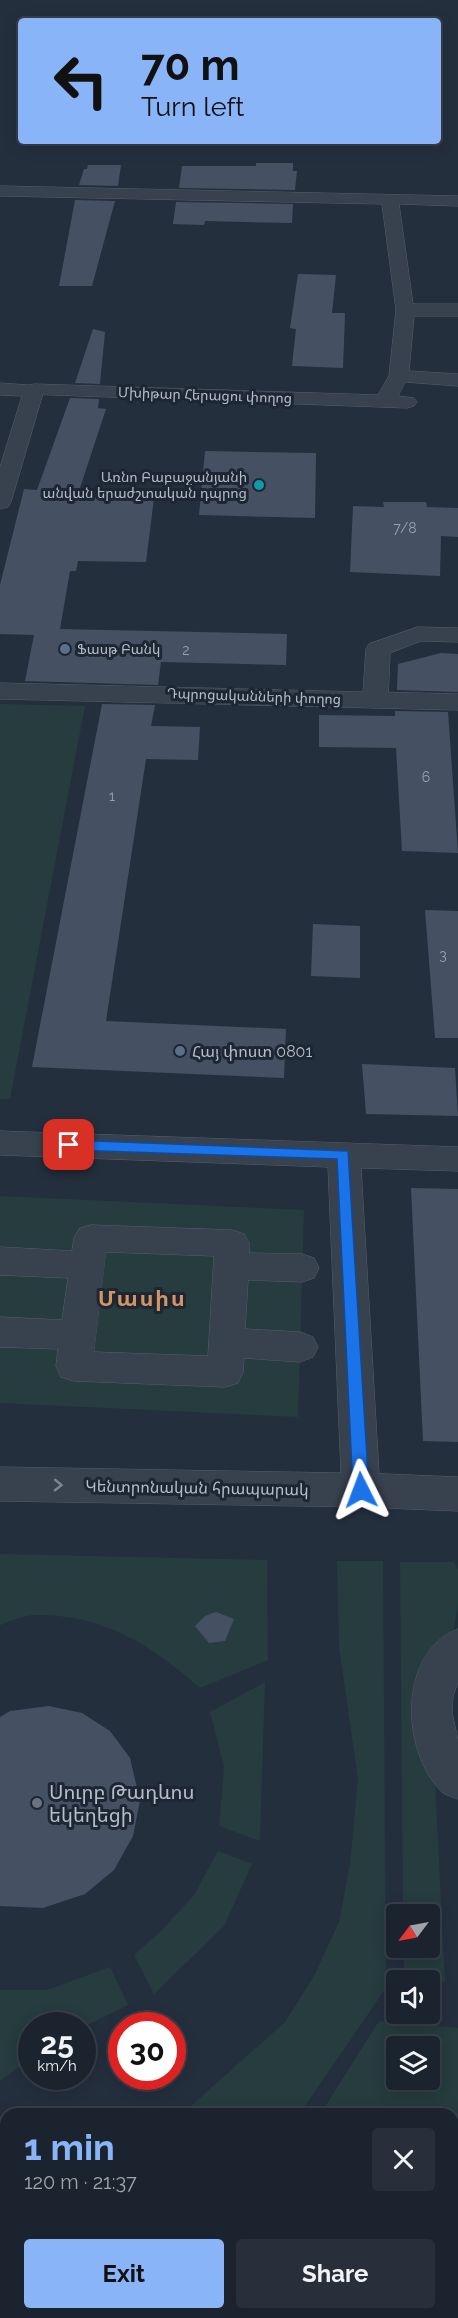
<!DOCTYPE html>
<meta charset="utf-8">
<style>
:root{--surface:#1b232e;--page:#282f3a;--text:#f1f3f6;--muted:#a0a4aa;--line:#39404a;--accent:#8ab4f8}
body{margin:0;font-family:Raleway,"Noto Sans Armenian",sans-serif;background:var(--page);color:var(--text);height:100vh;display:flex;flex-direction:column;font-size:22px;white-space:nowrap}
*{box-sizing:border-box;margin:0}
p{font-size:20px;color:var(--muted)}
.icon{flex:none;width:33px;height:33px;fill:none;stroke:currentColor;stroke-width:2;stroke-linecap:round;stroke-linejoin:round}
.map{position:relative;flex:1;overflow:hidden}
.panel{position:absolute;left:0px;top:2108px;width:459px;height:212px;display:flex;flex-direction:column;background:var(--surface);border-radius:18px 18px 0 0;box-shadow:0 3px 15px #0003,0 0 0 2px var(--line)}
.panel>*{flex:none}
.guide{position:absolute;left:18px;top:18px;width:423px;height:126px;border-radius:6px;box-shadow:0 3px 15px #0003,0 0 0 2px var(--line);background:#8ab4f8;color:#111;overflow:hidden}
.needle{width:39px;rotate:238deg}
.buttons{position:absolute;left:386px;top:1904px;display:grid;gap:12px}
.buttons a{display:grid;place-items:center;width:54px;height:54px;border-radius:6px;background:var(--surface);box-shadow:0 3px 15px #0003,0 0 0 2px var(--line);font-size:30px}
.speed{position:absolute;left:18px;top:2012px;display:flex;gap:12px;font-size:30px;font-weight:700;text-align:center}
.speed>*{display:grid;place-content:center;width:78px;height:78px;border-radius:50%;background:var(--surface);box-shadow:0 3px 15px #0003,0 0 0 2px var(--line);line-height:1}
.speed small{font-size:15px;font-weight:400}
.speed .limit{border:9px solid #d22;background:#fff;color:#111}
.pin{position:absolute;display:grid;place-items:center;width:51px;height:51px;color:#fff;margin:-26px;border-radius:12px;box-shadow:0 3px 9px #0006}
.me{position:absolute;width:66px;margin:-33px;rotate:357deg;stroke-linejoin:round;filter:drop-shadow(0 0 4px #0008)}
.turn{display:flex;align-items:center;gap:21px;height:126px;padding:0 24px;font-size:27px}
.turn .icon{width:78px;height:78px;stroke-width:2.5}
.turn b{display:block;font-size:42px;line-height:51px}
.round{display:grid;place-items:center;flex:none;width:63px;height:63px;border-radius:6px;background:var(--page)}
.headline{display:flex;align-items:center;justify-content:space-between;height:102px;padding:0 24px}
h1{font-size:36px;font-weight:700;line-height:45px;color:var(--accent)}
.button{display:flex;gap:12px;margin-top:auto;padding:12px 24px}
.button a{flex:1;height:69px;border-radius:6px;background:var(--accent);color:#111;font-size:24px;font-weight:700;line-height:69px;text-align:center}
.button a+a{background:var(--page);color:var(--text)}
.map>svg:first-child{display:block}
.green{fill:#263c3f;fill-rule:evenodd}
.building{fill:#455162}
.lines{fill:none;stroke-linecap:round;stroke-linejoin:round}
.pedestrian-casing{stroke:#565f6c;stroke-width:1}
.minor-casing{stroke:#565f6c;stroke-width:1}
.tertiary-casing{stroke:#565f6c;stroke-width:1}
.pedestrian{fill:#38414e;fill-rule:evenodd}
.minor{fill:#38414e;fill-rule:evenodd}
.tertiary{fill:#38414e;fill-rule:evenodd}
.oneway{stroke:#7c8592}
.route{fill:#1a73e8;stroke:#114b97;stroke-width:1.5}
.culture-dot{fill:#0f9aa8;stroke:#1d2633;stroke-width:2}
.service-dot{fill:#5c6f8a;stroke:#1d2633;stroke-width:2}
.worship-dot{fill:#6b7280;stroke:#1d2633;stroke-width:2}
.labels{text-anchor:middle;dominant-baseline:central;stroke-width:6;stroke-linejoin:round;paint-order:stroke}
.far-street-label{font-size:14px;fill:#b4bcc9;stroke:#1d2633}
.far-poi-label{font-size:14px;fill:#b4bcc9;stroke:#1d2633;text-anchor:end}
.number-label{font-size:14px;fill:#98a1af}
.poi-label{font-size:16px;fill:#b4bcc9;stroke:#1d2633;text-anchor:start}
.street-label{font-size:16px;fill:#b4bcc9;stroke:#1d2633}
.near-poi-label{font-size:20px;fill:#b4bcc9;stroke:#1d2633;text-anchor:start}
.district-label{font-size:22px;font-weight:bold;letter-spacing:1.5px;fill:#d59563;stroke:#1d2633}
</style>
<div class="map">
<svg width="458" height="2318" viewBox="0 0 458 2318">
<rect width="100%" height="100%" fill="#242f3e"/>
<g class="green">
<polygon points="0,704 85,706 10,1099 0,1099"/>
<polygon points="0,1196 304,1210 298,1417 0,1403"/>
<path d="M0 1554 267 1560 268 1660 200 1688C151 1645 103 1614 36 1615 24 1615 11 1621 0 1625Z"/>
<polygon points="337,1561 383,1561 386,1988 300,2113 183,2113 285,2022 314,1976 339,1922 350,1864 358,1779 339,1647"/>
<polygon points="400,1562 454,1562 458,1569 458,1603 434,1760 445,1982 404,1980 404,1947 429,1947 429,1914 403,1914"/>
<polygon points="265,1682 260,1840 260,1841 219,1826 224,1767 210,1712"/>
<polygon points="218,1851 252,1864 224,1926 154,1994 134,1955 162,1930 194,1895"/>
<polygon points="110,1967 128,2005 83,2027 82,2025 32,2025 31,2058 0,2081 0,1990 47,1990"/>
<path d="M379 2021 458 2028V2242L453 2241V2114L321 2113ZM396 2046H429V2079H396Z"/>
<polygon points="6,2203 6,2313 165,2313 162,2318 0,2318 0,2208"/>
</g>
<g class="building">
<polygon points="256,163 293,163 293,171 297,171 295,190 179,188 182,166 256,166"/>
<polygon points="88,165 121,165 118,186 79,185 84,169 87,169"/>
<polygon points="75,200 115,201 92,286 59,286"/>
<polygon points="176,202 293,204 292,223 205,221 204,225 173,224"/>
<polygon points="298,274 336,275 332,313 345,313 343,368 292,366 296,329 290,328"/>
<polygon points="93,329 105,332 100,384 75,383"/>
<polygon points="70,398 99,399 98,408 106,409 77,497 154,498 146,562 78,561 76,571 70,571 60,629 287,634 286,665 161,662 158,685 25,681 34,635 0,634 0,585 24,489 37,490"/>
<polygon points="205,451 316,453 315,518 199,515"/>
<polygon points="383,502 426,502 427,507 458,508 458,537 441,536 440,576 350,572 353,506 384,507"/>
<polygon points="441,653 458,654 458,692 397,690 398,664"/>
<polygon points="102,704 155,705 151,726 200,727 198,760 146,759 106,1021 286,1029 284,1078 32,1067"/>
<polygon points="395,711 448,712 458,853 402,851 396,748 319,747 319,715 395,716"/>
<polygon points="425,910 458,911 458,1038 435,1038"/>
<polygon points="313,924 360,926 360,978 311,976"/>
<polygon points="362,1064 455,1068 458,1116 366,1114"/>
<polygon points="411,1188 458,1189 458,1442 423,1441"/>
<polygon points="216,1612 234,1619 225,1641 209,1643 195,1626 205,1616"/>
<polygon points="49,1706 82,1713 110,1731 130,1758 140,1801 133,1836 114,1870 85,1894 43,1908 0,1906 0,1717 10,1711"/>
</g>
<g class="lines">
<g class="pedestrian-casing">
<g id="pedestrian">
<path d="M91 1225 232 1230 244 1234 249 1243V1253L302 1254 314 1258 319 1268 314 1278 302 1282 248 1280 245 1329 300 1332 313 1337 318 1347 313 1357 300 1362 244 1358 243 1372 238 1383 225 1387 74 1381 61 1377 56 1366 58 1349 0 1347V1317L62 1320 68 1278 0 1275V1247L72 1251 74 1238 79 1229ZM106 1252 214 1256 208 1356 94 1352Z"/>
<polygon points="361,1473 458,1477 458,1511 361,1507 347,1502 342,1490 347,1478"/>
<path d="M458 1629V1682L453 1696 452 1713 458 1740V1799C453 1797 445 1795 442 1792 400 1750 398 1652 458 1629Z"/>
</g>
</g>
<g class="minor-casing">
<g id="minor">
<polygon points="0,186 458,196 458,206 399,204 413,304 458,304 458,316 414,316 409,371 458,374 458,386 405,382 398,396 414,398 417,402 414,406 407,408 27,394 24,390 27,386 34,384 378,395 389,376 396,310 382,204 0,196"/>
<polygon points="375,692 458,694 458,710 375,708 366,705 362,700 366,695"/>
<polygon points="0,1131 458,1147 458,1171 361,1168 380,1490 375,1502 361,1507 0,1501 0,1467 341,1473 328,1167 0,1155"/>
</g>
</g>
<g class="tertiary-casing">
<g id="tertiary">
<polygon points="0,383 41,386 44,390 11,502 8,507 0,509 0,467 22,396 0,395"/>
<polygon points="418,627 458,628 458,642 421,641 390,653 388,700 384,705 375,708 0,699 0,683 363,692 366,649 369,644"/>
</g>
</g>
<use href="#pedestrian" class="pedestrian"/>
<use href="#minor" class="minor"/>
<use href="#tertiary" class="tertiary"/>
</g>
<defs><path id="oneway-chevron" d="M-2-3.5L2.5 0L-2 3.5" fill="none" stroke-width="1.6" stroke-linecap="round" stroke-linejoin="round" transform="scale(1.5)"/></defs>
<use class="oneway" href="#oneway-chevron" transform="translate(58 1485) rotate(1)"/>
<polygon class="route" points="69,1140 348,1151 369,1490 367,1495 361,1497 355,1495 353,1490 337,1159 69,1150 62,1145"/>
<circle class="culture-dot" cx="259" cy="485" r="6"/>
<g class="service-dot">
<circle cx="65" cy="649" r="6"/>
<circle cx="180" cy="1051" r="6"/>
</g>
<circle class="worship-dot" cx="37" cy="1803" r="6"/>
<g class="labels">
<g class="far-street-label">
<text transform="translate(205 395) rotate(2)">Մխիթար Հերացու փողոց</text>
<text transform="translate(254 696) rotate(2)">Դպրոցականների փողոց</text>
</g>
<g class="far-poi-label">
<text x="247" y="477">Առնո Բաբաջանյանի<tspan x="247" dy="16">անվան երաժշտական դպրոց</tspan></text>
<text x="77" y="649" text-anchor="start">Ֆասթ Բանկ</text>
</g>
<g class="number-label">
<text x="405" y="528">7/8</text>
<text x="186" y="650">2</text>
<text x="426" y="777">6</text>
<text x="112" y="796">1</text>
<text x="443" y="955">3</text>
</g>
<g class="poi-label">
<text x="192" y="1051">Հայ փոստ 0801</text>
</g>
<g class="street-label">
<text transform="translate(197 1488) rotate(1)">Կենտրոնական հրապարակ</text>
</g>
<g class="near-poi-label">
<text x="49" y="1792">Սուրբ Թադևոս<tspan x="49" dy="23">եկեղեցի</tspan></text>
</g>
<g class="district-label">
<text x="142" y="1298">Մասիս</text>
</g>
</g>
</svg>
<div class="buttons">
<a><svg class="needle" viewBox="-14 -14 28 28"><path d="M0-13l5 13h-10z" fill="#e53935"/><path d="M0 13l5-13h-10z" fill="#a0a4aa"/></svg></a>
<a><svg class="icon" aria-label="sound" viewBox="0 0 24 24"><path d="M4 9h4l5-4v14l-5-4H4zM17 9q2 3 0 6"/></svg></a>
<a><svg class="icon" aria-label="layers" viewBox="0 0 24 24"><path d="M12 4l9 5-9 5-9-5zM3 14l9 5 9-5"/></svg></a>
</div>
<div class="speed"><div>25<small>km/h</small></div><div class="limit">30</div></div>
<div class="pin" style="left:69px;top:1145px;background:#d93025"><svg class="icon" aria-label="arrive" viewBox="0 0 24 24"><path d="M6 21V4h12l-3 4 3 4H6"/></svg></div>
<svg class="me" style="left:361px;top:1490px" viewBox="-20 -20 40 40"><path d="M0-17L14 15 0 8-14 15z" fill="#1a73e8" stroke="#fff" stroke-width="4"/></svg>
<div class="guide">
<div class="turn"><svg class="icon" aria-label="left" viewBox="0 0 24 24"><path d="M17 20v-9H6M10 6l-5 5 5 5"/></svg><div><b>70 m</b>Turn left</div></div>
</div>
<section class="panel">
<div class="headline"><div><h1>1 min</h1><p>120 m · 21:37</p></div><a class="round"><svg class="icon" aria-label="close" viewBox="0 0 24 24"><path d="M6 6l12 12M18 6L6 18"/></svg></a></div>
<div class="button"><a>Exit</a><a>Share</a></div>
</section>
</div>
